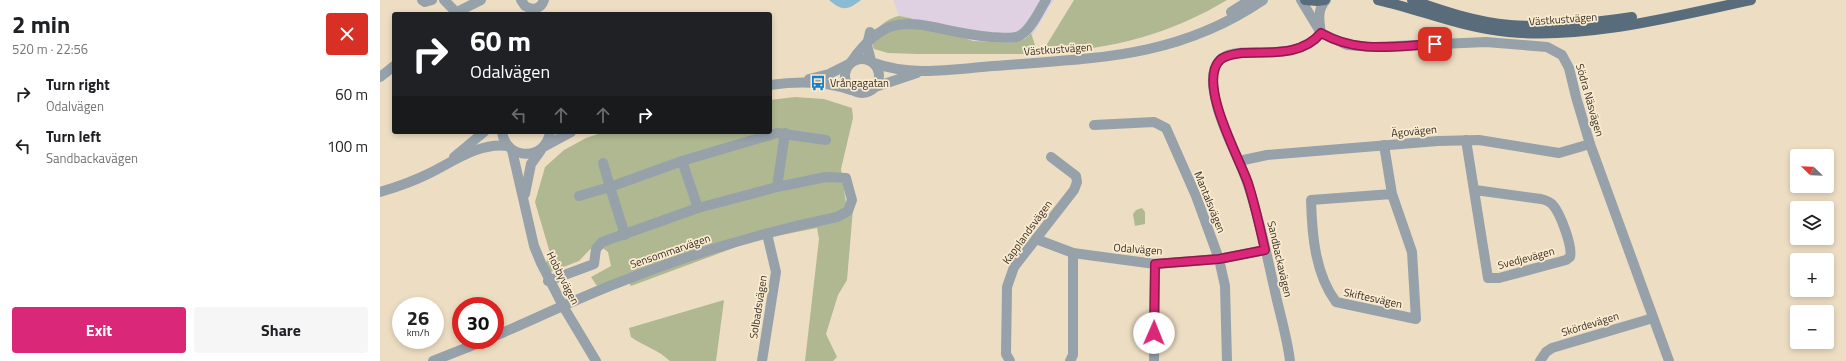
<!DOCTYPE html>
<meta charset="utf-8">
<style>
:root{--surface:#fff;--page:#f6f6f6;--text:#202124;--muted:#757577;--accent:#db2777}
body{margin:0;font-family:"Titillium Web",sans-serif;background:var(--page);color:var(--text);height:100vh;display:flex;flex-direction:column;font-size:15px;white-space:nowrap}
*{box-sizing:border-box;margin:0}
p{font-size:13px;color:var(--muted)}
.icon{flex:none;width:22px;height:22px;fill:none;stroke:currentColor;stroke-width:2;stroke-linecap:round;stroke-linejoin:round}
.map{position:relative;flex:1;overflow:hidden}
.details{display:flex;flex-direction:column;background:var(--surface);width:380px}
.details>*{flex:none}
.guide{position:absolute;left:12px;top:12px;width:380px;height:122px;border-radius:4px;box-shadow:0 2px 6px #0003;background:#202124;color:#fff;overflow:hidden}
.needle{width:26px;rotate:293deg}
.fabs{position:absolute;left:1410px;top:149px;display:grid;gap:8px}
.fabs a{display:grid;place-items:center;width:44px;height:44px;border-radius:4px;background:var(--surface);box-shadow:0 2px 6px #0003;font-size:20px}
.speed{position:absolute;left:12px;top:297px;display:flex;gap:8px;font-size:20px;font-weight:700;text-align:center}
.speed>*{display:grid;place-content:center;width:52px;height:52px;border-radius:50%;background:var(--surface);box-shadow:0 2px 6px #0003;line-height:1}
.speed small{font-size:10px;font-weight:400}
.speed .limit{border:6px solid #d22;background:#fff;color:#111}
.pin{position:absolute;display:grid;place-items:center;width:34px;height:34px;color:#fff;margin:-17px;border-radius:8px;box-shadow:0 2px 6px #0006}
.me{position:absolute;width:44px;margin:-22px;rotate:1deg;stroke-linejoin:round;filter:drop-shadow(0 0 3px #0008)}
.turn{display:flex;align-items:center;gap:14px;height:84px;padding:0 12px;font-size:18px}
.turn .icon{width:52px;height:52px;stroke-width:2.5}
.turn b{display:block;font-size:28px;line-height:34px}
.lanes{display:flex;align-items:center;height:38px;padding:0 12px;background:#0003;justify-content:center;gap:20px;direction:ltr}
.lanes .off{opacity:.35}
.round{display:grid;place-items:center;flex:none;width:42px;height:42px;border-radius:4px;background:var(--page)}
.overview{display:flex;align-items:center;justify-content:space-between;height:68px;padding:0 12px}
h1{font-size:24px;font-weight:700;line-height:30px}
.primary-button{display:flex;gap:8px;margin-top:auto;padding:8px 12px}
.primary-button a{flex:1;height:46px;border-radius:4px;background:var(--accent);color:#fff;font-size:16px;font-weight:700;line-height:46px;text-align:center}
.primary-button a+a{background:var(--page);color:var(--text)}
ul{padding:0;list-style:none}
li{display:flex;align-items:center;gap:12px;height:52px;padding:0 12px}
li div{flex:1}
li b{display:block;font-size:15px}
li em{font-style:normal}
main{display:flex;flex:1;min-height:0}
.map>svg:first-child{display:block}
.commercial{fill:#dfd0e2}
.green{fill:#afb891}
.water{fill:#8abbd5}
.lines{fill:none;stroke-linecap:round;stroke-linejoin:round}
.minor{stroke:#96a1aa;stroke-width:10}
.major{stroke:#596c7c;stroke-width:10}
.route-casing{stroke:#8e194d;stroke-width:10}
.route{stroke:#db2777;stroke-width:7}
.labels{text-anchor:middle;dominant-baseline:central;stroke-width:3.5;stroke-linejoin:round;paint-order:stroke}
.street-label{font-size:11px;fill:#363026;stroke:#faebd0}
.poi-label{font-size:11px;fill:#363026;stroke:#faebd0;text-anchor:start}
</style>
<main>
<section class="details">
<div class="overview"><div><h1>2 min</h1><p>520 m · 22:56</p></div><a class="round" style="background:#d93025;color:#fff"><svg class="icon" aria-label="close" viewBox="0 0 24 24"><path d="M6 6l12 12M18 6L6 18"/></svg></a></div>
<ul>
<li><svg class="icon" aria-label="right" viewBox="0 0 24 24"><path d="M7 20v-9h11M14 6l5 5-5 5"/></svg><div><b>Turn right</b><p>Odalvägen</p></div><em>60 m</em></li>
<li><svg class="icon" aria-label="left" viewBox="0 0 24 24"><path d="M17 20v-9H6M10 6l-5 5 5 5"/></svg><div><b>Turn left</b><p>Sandbackavägen</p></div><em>100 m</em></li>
</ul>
<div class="primary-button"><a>Exit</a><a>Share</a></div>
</section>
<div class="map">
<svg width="1466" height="361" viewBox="0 0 1466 361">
<rect width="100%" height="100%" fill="#eddec3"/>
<polygon class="commercial" points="513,0 674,0 652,36 650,33 645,39 638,42 624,43 593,41 530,18 519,16"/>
<g class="green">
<path d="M694 0H847C794 32 731 51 669 51L664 49Z"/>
<path d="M519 16 530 18 593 41 632 43 645 39 651 33 655 45 652 51 643 54H538L508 53 494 49C487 33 505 19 519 16Z"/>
<polygon points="415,97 444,99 472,108 473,118 461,169 466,203 473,209 467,280 458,295 446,334 457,357 453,361 425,361 439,239 437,228 375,240 251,286 246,278 217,286 211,277 231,266 228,252 216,243 199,261 168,273 165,265 170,253 155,202 165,167 184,150 206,138 224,132 390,132 390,100"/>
<polygon points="762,208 765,212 765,224 755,226 753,214 756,210"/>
<path d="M344 300 336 361H290C277 349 265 347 251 337L249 328Z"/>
</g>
<path class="water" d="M449 0H481C467 11 462 11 449 0Z"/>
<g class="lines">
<g class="minor">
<polyline points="42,0 45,2 52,0"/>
<polyline points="64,0 76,12"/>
<path d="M141 0 145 6C153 11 161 9 164 0"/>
<polyline points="921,0 941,33 967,45 993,47 1106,42 1167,47 1182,55 1189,68 1196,97 1210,144 1289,361"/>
<polyline points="851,12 870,0"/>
<polyline points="73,14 101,0"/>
<polyline points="490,32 487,45 491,61"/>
<circle cx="482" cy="76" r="17"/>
<path d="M471 62C514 0 542 31 611 37 621 37 633 40 641 35 652 28 659 11 666 0"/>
<path d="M494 63C532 77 574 69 614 66 713 58 796 59 883 0"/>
<polyline points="0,77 14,66"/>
<polyline points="429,79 449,74 469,64"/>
<path d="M390 85C417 81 445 81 471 90"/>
<polyline points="495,87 537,73"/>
<polyline points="714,125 774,122 786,128 816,196 839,259 845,286 847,361"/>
<path d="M122 132C126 161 166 161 170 132"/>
<path d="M1086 140 1108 278H1119L1186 260 1190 257C1193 247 1180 212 1172 204 1169 201 1165 200 1161 199L1095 190"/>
<path d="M1004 145 1012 194 1032 252 1036 319 956 302C935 274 932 235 931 200L1012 194"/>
<polyline points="165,146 191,132"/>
<polyline points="132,150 154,246 161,263 183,306 216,361"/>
<polyline points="74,157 104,132"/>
<polyline points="302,161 318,208"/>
<polyline points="859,161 887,155 1058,141 1099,140 1179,153 1210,144"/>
<polyline points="397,187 405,133"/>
<path d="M0 192C17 187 34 181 50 173 74 161 100 142 128 146"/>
<polyline points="145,194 151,164 161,150"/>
<polyline points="199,196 230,187 223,163"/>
<polyline points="245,235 230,187 302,161 397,133 446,140"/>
<polyline points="656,239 693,253 775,264 839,259 885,250"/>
<path d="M115 336C157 318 198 298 240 282 310 254 383 232 457 217L468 211 472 200 466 178 446 177 397 187 318 208 222 242 216 249 214 264 168 281"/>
<polyline points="53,361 106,340"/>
<polyline points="382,361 396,272 387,234"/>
<polyline points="630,361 626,354 627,287 634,267 694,190 697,182 696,176 671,157"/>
<polyline points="690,361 693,355 693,253"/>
<polyline points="774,361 775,264"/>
<path d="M910 361C907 336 899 311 894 287 886 252 879 216 867 182 858 156 844 133 837 106 834 93 829 74 838 62 855 40 913 68 941 33 939 20 937 10 946 0"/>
<polyline points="1160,361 1166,352 1172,348 1273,318"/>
</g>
<g class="major">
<polyline points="925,0 937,1 945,0"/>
<path d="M998 0C1042 10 1083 28 1128 32 1206 40 1295 16 1371 0"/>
<path d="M1032 0C1063 11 1096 22 1130 25 1170 28 1212 23 1252 17"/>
</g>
</g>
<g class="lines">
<g class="route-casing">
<path id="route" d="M774 333 775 264 839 259 885 250C880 228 875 205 868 183 859 157 817 83 840 60 845 55 855 54 862 53 890 52 922 56 941 33 978 54 1014 46 1055 44"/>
</g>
<use href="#route" class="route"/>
</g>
<defs>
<g id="bus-bare" transform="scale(1.2)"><path d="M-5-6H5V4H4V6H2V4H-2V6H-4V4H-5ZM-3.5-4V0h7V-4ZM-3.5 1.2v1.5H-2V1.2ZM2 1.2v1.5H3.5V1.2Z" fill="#1280ca" stroke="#faebd0" stroke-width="2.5" paint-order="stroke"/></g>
</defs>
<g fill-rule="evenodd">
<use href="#bus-bare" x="438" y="83"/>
</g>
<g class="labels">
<g class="street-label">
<text transform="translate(1183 19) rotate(-4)">Västkustvägen</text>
<text transform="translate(678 49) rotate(-4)">Västkustvägen</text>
<text transform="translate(1210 100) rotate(74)">Södra Näsvägen</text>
<text transform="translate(1034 131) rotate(-5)">Ägovägen</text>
<text transform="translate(830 202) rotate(68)">Mantalsvägen</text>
<text transform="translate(647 232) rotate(-54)">Kapplandsvägen</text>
<text transform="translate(758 249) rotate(4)">Odalvägen</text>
<text transform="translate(290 251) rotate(-19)">Sensommarvägen</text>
<text transform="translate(1146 258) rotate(-15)">Svedjevägen</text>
<text transform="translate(900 259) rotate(77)">Sandbackavägen</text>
<text transform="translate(183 278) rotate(63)">Hobbyvägen</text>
<text transform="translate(993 298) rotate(12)">Skiftesvägen</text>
<text transform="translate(378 307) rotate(-81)">Solbadsvägen</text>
<text transform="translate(1210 324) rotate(-17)">Skördevägen</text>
</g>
<g class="poi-label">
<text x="450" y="83">Vrångagatan</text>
</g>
</g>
</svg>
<div class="fabs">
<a><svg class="needle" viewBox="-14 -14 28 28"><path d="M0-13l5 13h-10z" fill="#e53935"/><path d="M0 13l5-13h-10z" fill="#757577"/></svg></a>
<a><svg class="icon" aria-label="layers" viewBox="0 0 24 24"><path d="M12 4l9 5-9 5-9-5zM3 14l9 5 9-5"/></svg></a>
<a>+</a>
<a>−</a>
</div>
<div class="speed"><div>26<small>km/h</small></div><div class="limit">30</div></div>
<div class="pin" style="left:1055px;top:44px;background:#d93025"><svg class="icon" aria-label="arrive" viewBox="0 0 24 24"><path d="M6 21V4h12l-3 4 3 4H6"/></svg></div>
<svg class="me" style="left:774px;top:333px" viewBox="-20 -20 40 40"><circle r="19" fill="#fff"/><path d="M0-13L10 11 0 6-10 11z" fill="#db2777"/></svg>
<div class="guide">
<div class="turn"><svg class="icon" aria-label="right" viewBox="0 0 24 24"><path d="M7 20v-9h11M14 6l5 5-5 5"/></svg><div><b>60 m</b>Odalvägen</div></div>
<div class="lanes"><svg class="icon off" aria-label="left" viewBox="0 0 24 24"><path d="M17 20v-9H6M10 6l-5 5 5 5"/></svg><svg class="icon off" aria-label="ahead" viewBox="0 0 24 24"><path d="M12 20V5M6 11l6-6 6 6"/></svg><svg class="icon off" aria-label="ahead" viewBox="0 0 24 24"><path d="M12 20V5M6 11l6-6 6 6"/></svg><svg class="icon" aria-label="right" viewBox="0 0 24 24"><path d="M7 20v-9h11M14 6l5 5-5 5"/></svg></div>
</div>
</div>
</main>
